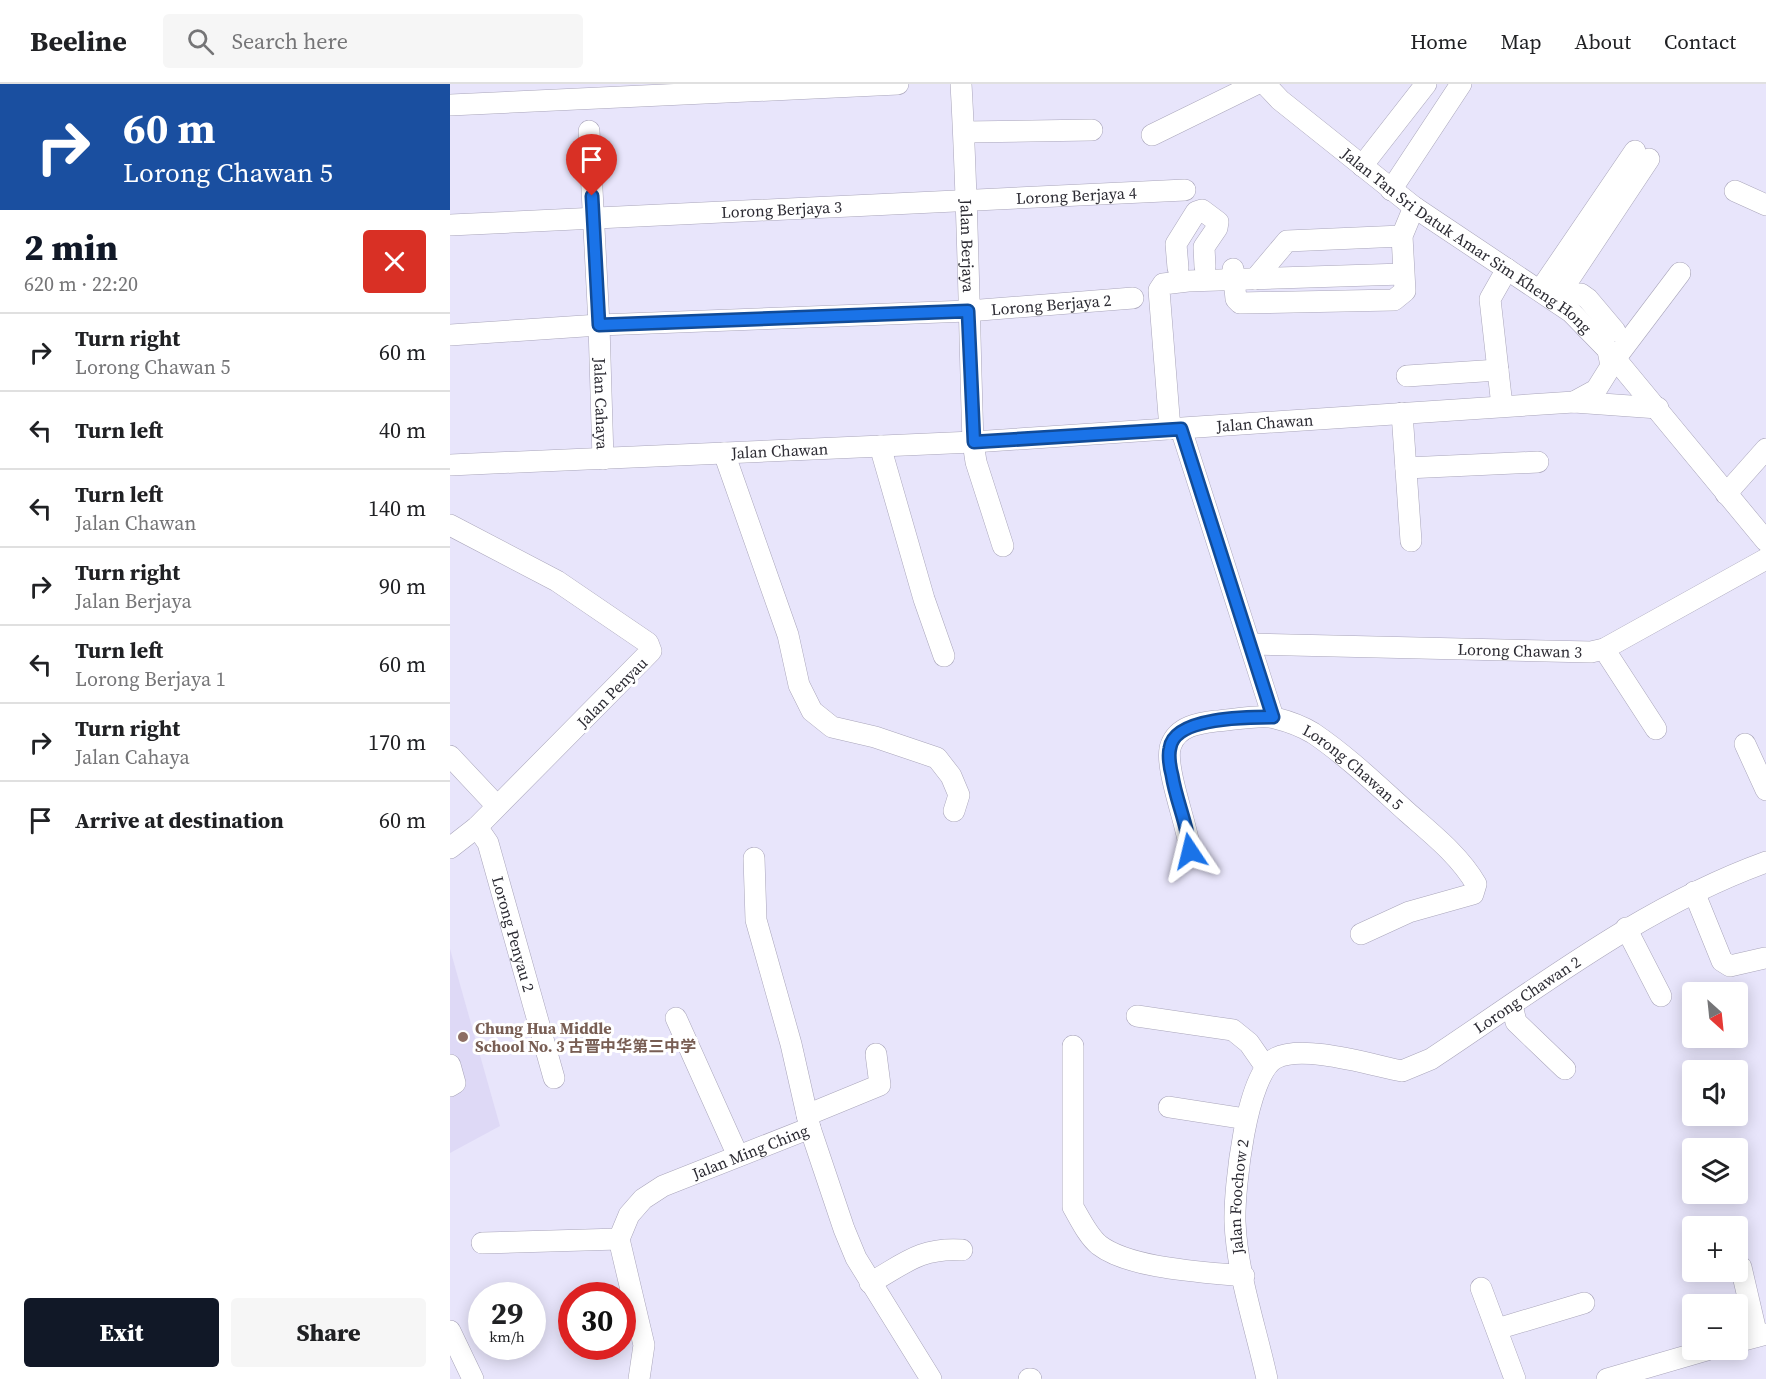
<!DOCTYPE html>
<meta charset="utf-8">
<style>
:root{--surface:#fff;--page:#f6f6f6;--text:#202124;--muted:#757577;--line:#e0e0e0;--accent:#111827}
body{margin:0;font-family:"Source Serif 4","Noto Sans SC",serif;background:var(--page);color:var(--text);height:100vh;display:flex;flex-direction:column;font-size:22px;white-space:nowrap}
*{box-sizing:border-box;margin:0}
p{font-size:20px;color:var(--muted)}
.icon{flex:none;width:33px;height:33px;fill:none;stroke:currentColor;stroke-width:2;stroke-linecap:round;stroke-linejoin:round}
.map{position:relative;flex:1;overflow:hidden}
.drawer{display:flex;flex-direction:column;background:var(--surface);width:450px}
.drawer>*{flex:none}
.guide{background:#1a4fa0;color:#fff;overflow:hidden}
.needle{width:39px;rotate:153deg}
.tools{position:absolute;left:1232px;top:898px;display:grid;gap:12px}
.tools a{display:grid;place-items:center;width:66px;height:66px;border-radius:6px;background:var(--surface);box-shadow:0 3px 15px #0003;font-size:30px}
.speed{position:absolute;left:18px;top:1198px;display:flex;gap:12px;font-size:30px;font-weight:700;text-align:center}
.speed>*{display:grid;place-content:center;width:78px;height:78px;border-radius:50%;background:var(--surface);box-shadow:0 3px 15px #0003;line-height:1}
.speed small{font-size:15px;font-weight:400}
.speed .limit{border:9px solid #d22;background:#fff;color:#111}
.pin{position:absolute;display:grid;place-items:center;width:51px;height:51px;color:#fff;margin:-62px -26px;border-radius:50% 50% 50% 0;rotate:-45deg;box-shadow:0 0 6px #0007}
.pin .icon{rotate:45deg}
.me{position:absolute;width:66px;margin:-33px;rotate:350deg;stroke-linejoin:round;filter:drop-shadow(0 0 4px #0008)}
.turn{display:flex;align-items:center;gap:21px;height:126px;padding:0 24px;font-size:27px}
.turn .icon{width:78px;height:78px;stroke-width:2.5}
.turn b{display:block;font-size:42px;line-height:51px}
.round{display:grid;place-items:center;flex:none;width:63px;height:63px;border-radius:6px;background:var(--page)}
.head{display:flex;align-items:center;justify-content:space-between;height:102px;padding:0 24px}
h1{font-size:36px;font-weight:800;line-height:45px;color:var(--accent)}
.button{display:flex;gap:12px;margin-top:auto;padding:12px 24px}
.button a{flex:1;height:69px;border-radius:6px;background:var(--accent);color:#fff;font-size:24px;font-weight:800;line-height:69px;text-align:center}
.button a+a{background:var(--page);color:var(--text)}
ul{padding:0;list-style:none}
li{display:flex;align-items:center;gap:18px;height:78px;padding:0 24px;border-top:2px solid var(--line)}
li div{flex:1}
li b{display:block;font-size:22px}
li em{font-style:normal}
header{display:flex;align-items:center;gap:36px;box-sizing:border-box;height:84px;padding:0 30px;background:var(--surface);border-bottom:2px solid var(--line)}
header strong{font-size:28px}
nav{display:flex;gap:33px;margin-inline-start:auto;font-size:21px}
.search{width:420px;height:54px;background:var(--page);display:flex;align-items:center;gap:15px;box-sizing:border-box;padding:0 21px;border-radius:6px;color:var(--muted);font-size:22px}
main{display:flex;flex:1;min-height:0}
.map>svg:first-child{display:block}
.built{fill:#ded9f6}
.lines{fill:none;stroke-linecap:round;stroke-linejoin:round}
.minor-casing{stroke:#a9a5ba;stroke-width:22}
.minor{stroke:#fff;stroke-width:21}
.route-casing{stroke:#114b97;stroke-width:15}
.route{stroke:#1a73e8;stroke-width:10}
.education-dot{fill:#8d6e63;stroke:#fff;stroke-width:2}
.labels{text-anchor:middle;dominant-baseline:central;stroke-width:6;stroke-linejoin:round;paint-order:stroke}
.street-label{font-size:16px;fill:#2c2b33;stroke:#fff}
.education-label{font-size:16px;font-weight:bold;fill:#785e54;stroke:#fff;text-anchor:start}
</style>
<header>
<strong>Beeline</strong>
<div class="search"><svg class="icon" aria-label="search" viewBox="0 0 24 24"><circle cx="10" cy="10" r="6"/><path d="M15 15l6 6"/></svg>Search here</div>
<nav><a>Home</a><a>Map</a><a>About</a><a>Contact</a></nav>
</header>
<main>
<section class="drawer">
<div class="guide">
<div class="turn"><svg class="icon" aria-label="right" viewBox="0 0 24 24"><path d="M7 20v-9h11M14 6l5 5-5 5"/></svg><div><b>60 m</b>Lorong Chawan 5</div></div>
</div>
<div class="head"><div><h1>2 min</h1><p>620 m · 22:20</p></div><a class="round" style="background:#d93025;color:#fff"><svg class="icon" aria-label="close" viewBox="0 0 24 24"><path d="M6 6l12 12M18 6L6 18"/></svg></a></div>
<ul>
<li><svg class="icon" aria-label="right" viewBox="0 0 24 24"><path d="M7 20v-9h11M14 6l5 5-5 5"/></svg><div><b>Turn right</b><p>Lorong Chawan 5</p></div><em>60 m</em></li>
<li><svg class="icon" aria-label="left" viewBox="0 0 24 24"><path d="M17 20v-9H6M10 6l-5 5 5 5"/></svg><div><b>Turn left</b></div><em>40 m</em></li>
<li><svg class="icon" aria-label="left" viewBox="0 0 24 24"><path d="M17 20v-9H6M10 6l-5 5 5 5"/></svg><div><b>Turn left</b><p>Jalan Chawan</p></div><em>140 m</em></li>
<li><svg class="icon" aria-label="right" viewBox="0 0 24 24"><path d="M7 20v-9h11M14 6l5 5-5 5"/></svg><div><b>Turn right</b><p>Jalan Berjaya</p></div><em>90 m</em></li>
<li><svg class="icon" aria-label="left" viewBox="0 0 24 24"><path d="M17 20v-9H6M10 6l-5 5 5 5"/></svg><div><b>Turn left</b><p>Lorong Berjaya 1</p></div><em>60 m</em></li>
<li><svg class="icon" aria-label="right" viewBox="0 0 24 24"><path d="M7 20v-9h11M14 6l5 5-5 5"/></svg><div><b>Turn right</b><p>Jalan Cahaya</p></div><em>170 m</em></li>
<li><svg class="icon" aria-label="arrive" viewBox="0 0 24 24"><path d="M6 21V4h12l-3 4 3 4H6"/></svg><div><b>Arrive at destination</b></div><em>60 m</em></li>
</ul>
<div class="button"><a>Exit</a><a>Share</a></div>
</section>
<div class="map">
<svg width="1316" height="1295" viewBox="0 0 1316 1295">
<rect width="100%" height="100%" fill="#e8e5fb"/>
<polygon class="built" points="0,865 50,1042 0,1069"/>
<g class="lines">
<g class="minor-casing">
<g id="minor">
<path id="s1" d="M511 0C518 119 519 239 523 358L526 378 553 462"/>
<path id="s2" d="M815 0 830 16 964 123 1121 228 1158 266 1316 457"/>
<polyline points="0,21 448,0"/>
<path id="s3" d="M139 47 149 241 153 375"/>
<polyline points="514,48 642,46"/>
<polyline points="702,51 806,0"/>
<polyline points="912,82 976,0"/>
<polyline points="941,106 1011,0"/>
<polyline points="1285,107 1316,121"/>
<path id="s4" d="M0 141 735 106"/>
<polyline points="728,184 726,160 746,128 752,126 768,138 767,144 754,163 755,183"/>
<polyline points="783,185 786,215 790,219 944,216 955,207 952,152 964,123"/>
<polyline points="805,195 837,157 952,152"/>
<polyline points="1091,205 1185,67"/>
<polyline points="1111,210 1131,210 1138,215 1165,247"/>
<polyline points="1106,215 1199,75"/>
<path id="s5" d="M0 251 149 241 518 227 683 214"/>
<polyline points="1165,275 1230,189"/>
<polyline points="957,292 1048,286"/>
<polyline points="1124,318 1146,306 1161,282 1158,266"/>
<polyline points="1052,322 1040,215 1057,185"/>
<polyline points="952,329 961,457"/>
<polyline points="720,345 709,206 713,200 738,197 953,190"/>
<polyline points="731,345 823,633"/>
<polyline points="430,362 474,515 494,572"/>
<polyline points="274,369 338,551 349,601 362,627 382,643 425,653 487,674 501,692 509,711 504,727"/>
<path id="s6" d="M0 381 523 358 1124 318 1208 324"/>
<polyline points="956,384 1088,378"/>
<polyline points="1276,410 1316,365"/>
<polyline points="0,441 107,497 198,559 201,567 27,743 0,764"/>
<path id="s7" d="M800 560 1141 568 1154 565 1316 475"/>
<polyline points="1154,565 1206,645"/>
<polyline points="1295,660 1316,706"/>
<polyline points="0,672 46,721"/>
<path id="s8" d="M27 743 38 759 104 994"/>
<path id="s9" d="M740 767C738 742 713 681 721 661 728 642 749 639 766 637 781 636 813 630 825 634 837 637 853 643 863 649 897 672 927 701 957 728 982 750 1009 771 1026 800L1023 810 959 828 911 850"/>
<polyline points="304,774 306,836 341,960 360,1044"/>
<polyline points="1244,808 1272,877 1280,882 1315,874"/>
<polyline points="1176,844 1211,912"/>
<polyline points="1062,921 1066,938 1115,985"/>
<polyline points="687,932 783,946 799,959 815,982"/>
<polyline points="226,934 288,1072"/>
<path d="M623 962V1123C630 1135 638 1152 649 1161 680 1185 755 1188 794 1192"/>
<polyline points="0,981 5,999 0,1002"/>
<polyline points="719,1023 796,1035"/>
<polyline points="357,1031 430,1001 426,970"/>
<polyline points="32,1159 169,1155"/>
<polyline points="1291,1183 1307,1252"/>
<path d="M420 1199C454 1180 471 1163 512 1166"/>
<polyline points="1031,1204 1065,1295"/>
<polyline points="1047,1245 1134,1219"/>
<polyline points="0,1247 23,1295"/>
<polyline points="1287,1258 1316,1250"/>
<path id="s10" d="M189 1295 194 1261 169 1155 179 1131 193 1115 213 1102 360 1044 394 1145 406 1174 481 1295"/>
<polyline points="579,1295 581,1295"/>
<path id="s11" d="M817 1295C806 1244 787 1190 785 1138 784 1106 796 989 826 974 854 960 921 981 952 987L981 975C1090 903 1192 823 1316 778"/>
<polyline points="1157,1295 1257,1266"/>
</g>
</g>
<use href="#minor" class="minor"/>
</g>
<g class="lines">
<g class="route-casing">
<path id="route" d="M142 112 149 241 518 227 524 358 731 345 823 633C799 633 724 633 720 664 718 671 720 684 722 691 726 717 738 741 740 767"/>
</g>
<use href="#route" class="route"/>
</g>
<circle class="education-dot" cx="13" cy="953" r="6"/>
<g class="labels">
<g class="street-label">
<text stroke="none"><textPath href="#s4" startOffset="627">Lorong Berjaya 4</textPath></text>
<text stroke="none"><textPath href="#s4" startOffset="332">Lorong Berjaya 3</textPath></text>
<text stroke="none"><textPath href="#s2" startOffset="256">Jalan Tan Sri Datuk Amar Sim Kheng Hong</textPath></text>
<text stroke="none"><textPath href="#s1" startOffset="162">Jalan Berjaya</textPath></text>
<text stroke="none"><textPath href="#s5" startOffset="602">Lorong Berjaya 2</textPath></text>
<text stroke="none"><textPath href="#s3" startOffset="273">Jalan Cahaya</textPath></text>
<text stroke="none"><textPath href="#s6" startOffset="816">Jalan Chawan</textPath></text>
<text stroke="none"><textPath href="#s6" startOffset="330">Jalan Chawan</textPath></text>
<text stroke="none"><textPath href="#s7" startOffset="270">Lorong Chawan 3</textPath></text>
<text transform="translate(162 608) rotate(-45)">Jalan Penyau</text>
<text stroke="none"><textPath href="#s9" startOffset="315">Lorong Chawan 5</textPath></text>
<text stroke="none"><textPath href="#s8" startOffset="114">Lorong Penyau 2</textPath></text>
<text stroke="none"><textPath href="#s11" startOffset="609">Lorong Chawan 2</textPath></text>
<text stroke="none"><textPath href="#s10" startOffset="308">Jalan Ming Ching</textPath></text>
<text stroke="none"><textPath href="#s11" startOffset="186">Jalan Foochow 2</textPath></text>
</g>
<g class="education-label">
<text x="25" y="944">Chung Hua Middle<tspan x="25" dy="18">School No. 3 古晋中华第三中学</tspan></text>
</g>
</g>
</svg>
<div class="tools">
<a><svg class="needle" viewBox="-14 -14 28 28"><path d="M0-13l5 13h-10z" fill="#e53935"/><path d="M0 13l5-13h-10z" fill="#757577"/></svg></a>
<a><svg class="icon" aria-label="sound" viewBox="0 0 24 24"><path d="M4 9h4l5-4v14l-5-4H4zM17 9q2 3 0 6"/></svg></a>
<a><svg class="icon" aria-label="layers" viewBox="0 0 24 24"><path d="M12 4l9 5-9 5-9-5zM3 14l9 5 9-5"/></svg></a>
<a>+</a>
<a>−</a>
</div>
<div class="speed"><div>29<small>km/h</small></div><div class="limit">30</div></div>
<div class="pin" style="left:142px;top:112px;background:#d93025"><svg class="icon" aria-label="arrive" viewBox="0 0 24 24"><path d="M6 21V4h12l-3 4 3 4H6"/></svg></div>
<svg class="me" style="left:740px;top:767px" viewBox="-20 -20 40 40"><path d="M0-17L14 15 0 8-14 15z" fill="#1a73e8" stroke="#fff" stroke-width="4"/></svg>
</div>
</main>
